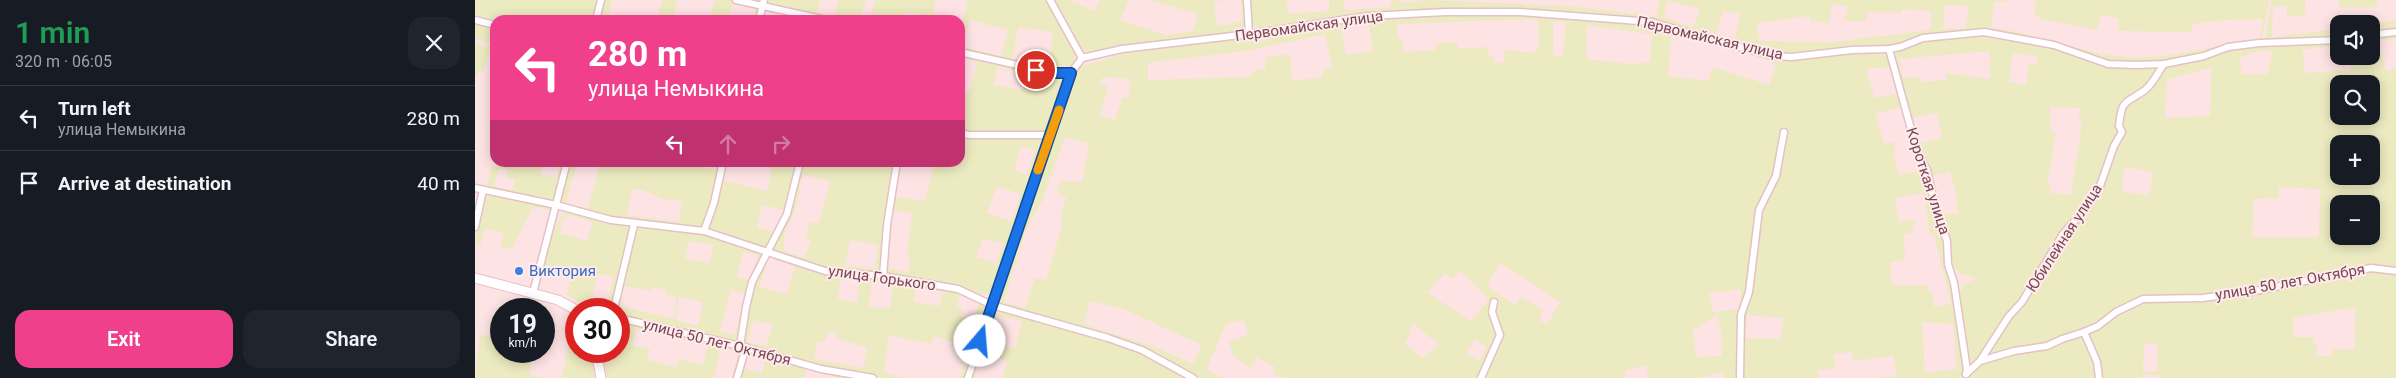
<!DOCTYPE html>
<meta charset="utf-8">
<style>
:root{--surface:#171b24;--page:#20242c;--text:#f1f3f6;--muted:#9ea1a6;--line:#363941;--accent:#f03f8b}
body{margin:0;font-family:Roboto,sans-serif;background:var(--page);color:var(--text);height:100vh;display:flex;flex-direction:column;font-size:19px;white-space:nowrap}
*{box-sizing:border-box;margin:0}
p{font-size:16px;color:var(--muted)}
.icon{flex:none;width:28px;height:28px;fill:none;stroke:currentColor;stroke-width:2;stroke-linecap:round;stroke-linejoin:round}
.map{position:relative;flex:1;overflow:hidden}
.drawer{display:flex;flex-direction:column;background:var(--surface);width:475px}
.drawer>*{flex:none}
.banner{position:absolute;left:15px;top:15px;width:475px;height:152px;border-radius:15px;box-shadow:0 2px 12px #0003;background:#f03f8b;color:#fff;overflow:hidden}
.fabs{position:absolute;left:1855px;top:15px;display:grid;gap:10px}
.fabs a{display:grid;place-items:center;width:50px;height:50px;border-radius:10px;background:var(--surface);box-shadow:0 2px 12px #0003;font-size:25px}
.speed{position:absolute;left:15px;top:298px;display:flex;gap:10px;font-size:25px;font-weight:700;text-align:center}
.speed>*{display:grid;place-content:center;width:65px;height:65px;border-radius:50%;background:var(--surface);box-shadow:0 2px 12px #0003;line-height:1}
.speed small{font-size:12px;font-weight:400}
.speed .limit{border:8px solid #d22;background:#fff;color:#111}
.pin{position:absolute;display:grid;place-items:center;width:42px;height:42px;color:#fff;margin:-21px;border:2px solid #fff;border-radius:50%;box-shadow:0 1px 5px #0007}
.me{position:absolute;width:55px;margin:-28px;rotate:18deg;stroke-linejoin:round;filter:drop-shadow(0 0 4px #0008)}
.turn{display:flex;align-items:center;gap:18px;height:105px;padding:0 15px;font-size:22px}
.turn .icon{width:65px;height:65px;stroke-width:2.5}
.turn b{display:block;font-size:35px;line-height:42px}
.lanes{display:flex;align-items:center;height:48px;padding:0 15px;background:#0003;justify-content:center;gap:25px;direction:ltr}
.lanes .off{opacity:.35}
.round{display:grid;place-items:center;flex:none;width:52px;height:52px;border-radius:15px;background:var(--page)}
.headline{display:flex;align-items:center;justify-content:space-between;height:85px;padding:0 15px}
h1{font-size:30px;font-weight:600;line-height:38px;color:#1e9e55}
.action{display:flex;gap:10px;margin-top:auto;padding:10px 15px}
.action a{flex:1;height:58px;border-radius:15px;background:var(--accent);color:#fff;font-size:20px;font-weight:600;line-height:58px;text-align:center}
.action a+a{background:var(--page);color:var(--text)}
ul{padding:0;list-style:none}
li{display:flex;align-items:center;gap:15px;height:65px;padding:0 15px;border-top:1px solid var(--line)}
li div{flex:1}
li b{display:block;font-size:19px}
li em{font-style:normal}
main{display:flex;flex:1;min-height:0}
.map>svg:first-child{display:block}
.green{fill:#eceac0;fill-rule:evenodd}
.lines{fill:none;stroke-linecap:round;stroke-linejoin:round}
.street-casing{stroke:#e5c0c7;stroke-width:9}
.secondary-casing{stroke:#eabdc5;stroke-width:11}
.street{stroke:#fff;stroke-width:6}
.secondary{stroke:#fff;stroke-width:9}
.route-casing{stroke:#114b97;stroke-width:12}
.route{stroke:#1a73e8;stroke-width:9}
.slow{stroke:#f59e0b;stroke-width:9}
.shop-dot{fill:#3f7fe0;stroke:#ffebec;stroke-width:2}
.labels{text-anchor:middle;dominant-baseline:central;stroke-width:4;stroke-linejoin:round;paint-order:stroke}
.street-label{font-size:15px;fill:#784755;stroke:#ffebec}
.shop-label{font-size:15px;fill:#366cbe;stroke:#ffebec;text-anchor:start}
</style>
<main>
<section class="drawer">
<div class="headline"><div><h1>1 min</h1><p>320 m · 06:05</p></div><a class="round"><svg class="icon" aria-label="close" viewBox="0 0 24 24"><path d="M6 6l12 12M18 6L6 18"/></svg></a></div>
<ul>
<li><svg class="icon" aria-label="left" viewBox="0 0 24 24"><path d="M17 20v-9H6M10 6l-5 5 5 5"/></svg><div><b>Turn left</b><p>улица Немыкина</p></div><em>280 m</em></li>
<li><svg class="icon" aria-label="arrive" viewBox="0 0 24 24"><path d="M6 21V4h12l-3 4 3 4H6"/></svg><div><b>Arrive at destination</b></div><em>40 m</em></li>
</ul>
<div class="action"><a>Exit</a><a>Share</a></div>
</section>
<div class="map">
<svg width="1921" height="378" viewBox="0 0 1921 378">
<rect width="100%" height="100%" fill="#fee3e4"/>
<g class="green">
<polygon points="0,0 122,0 117,20 20,20 0,16"/>
<polygon points="129,0 137,0 133,20 125,20"/>
<polygon points="187,0 202,0 199,17 212,20 182,20"/>
<polygon points="240,0 256,0 286,7 283,20 277,20 280,8 258,3 253,20 234,20"/>
<polygon points="292,0 345,0 342,12 359,16 364,0 391,0 385,20 362,20 291,4"/>
<polygon points="400,0 460,0 458,13 482,20 457,20 457,17 432,12 430,20 396,20"/>
<path d="M492 0H573L600 50 599 60 596 66 571 67 485 49V46L526 56 533 30 495 20 491 34 485 32V21H488ZM543 27 578 32 574 64 538 59Z"/>
<polygon points="580,0 592,0 620,11 625,0 654,0 645,20 692,35 718,31 723,14 674,0 748,0 739,2 742,26 767,21 766,0 770,0 772,27 770,30 708,39 640,45 623,52 608,51"/>
<path d="M775 0H811L814 14 854 11V0H869V10L916 7V0H926V3L951 0 1093 6 1181 16 1185 0H1532L1531 2H1520L1516 28C1562 33 1606 53 1652 57 1696 60 1740 44 1785 39L1788 19 1748 20 1718 24 1715 32 1643 31V18L1626 15 1622 30 1566 19 1559 13 1561 0H1794L1787 40 1728 55 1661 63 1633 62 1509 30 1482 33 1424 46 1315 56 1248 41 1182 20 1037 8 911 12 860 16 783 28 778 25ZM1193 1 1225 9 1218 27 1190 18 1189 14ZM1357 4 1373 7 1369 21H1392V12L1426 13 1427 9 1456 11V30L1359 42 1284 41 1282 23 1335 16V21L1354 23ZM1470 5 1493 6 1491 28 1468 29ZM1248 12 1265 13 1260 39 1241 34Z"/>
<polygon points="1797,0 1830,0 1830,15 1812,17 1812,6 1798,7 1797,37 1864,29 1864,38 1790,40"/>
<polygon points="1863,0 1902,0 1902,7 1864,8"/>
<path d="M1025 13C1076 14 1131 15 1181 26 1225 35 1267 55 1313 60 1343 63 1374 46 1403 51 1410 53 1414 58 1416 64L1441 153 1449 170 1455 197 1468 237 1473 281 1479 295 1490 368 1495 366 1484 292 1489 284 1500 280V277L1486 274 1478 266 1474 240 1462 205 1453 170 1443 148 1420 58 1421 52 1459 39 1506 36 1588 50 1616 63 1632 66 1664 67 1730 57 1760 48 1864 41V45L1828 50 1829 73 1876 70 1874 56H1896V37L1921 33V39L1903 41 1911 71 1921 69V378H1685V375H1668V378H1396L1421 376 1419 356 1378 361 1377 352 1359 354 1361 369 1343 370 1344 378H1266L1267 315 1277 281 1279 248 1285 210 1301 176 1311 129 1303 148 1298 179 1283 210 1273 293 1265 315 1263 378H1249L1248 372 1223 378H1173L1171 365 1150 371V378H808L798 374 800 367 782 357 775 368 759 357 754 342 773 335 769 320 751 324 731 370 750 378H721L667 349 632 336 524 304 521 300 583 124 596 80 606 66 662 51 852 23 904 18ZM1055 19 1063 20 1064 45 1061 53 1030 50 1029 62 1019 63 1018 56 1013 55 1012 47 983 49 982 43H962L961 50 928 52V39L922 38V24ZM1078 21 1091 22 1088 56 1078 55ZM894 25 898 51 871 55 866 28ZM1112 25 1177 34 1175 62 1157 64 1111 59ZM850 34 857 68 848 70V77L817 81 815 54 791 57 790 69 777 71 776 77 673 80V63L679 62 777 50ZM1196 37 1219 39 1294 60 1301 67 1294 85 1237 67 1234 81 1193 76ZM1786 50 1797 51 1793 74H1767L1765 57ZM1515 51V79L1471 73 1472 80 1445 82 1444 77 1428 78 1424 59ZM1538 53 1563 57 1561 65 1554 64 1551 85 1534 82ZM1415 67 1423 94 1400 98 1391 69ZM1736 67 1735 116 1690 118 1692 80ZM628 77 655 79 654 97 647 98 640 120 625 116 633 87 625 84ZM1864 84H1896V116H1864ZM1426 107 1443 171 1424 175 1419 157 1420 143H1409L1400 114ZM1575 107 1605 108 1604 119 1607 123 1596 195 1576 193V186L1572 185 1581 132 1575 131ZM1462 113 1467 138 1445 143 1438 117ZM590 137 614 144 607 182 585 181 582 193 591 197 586 216 587 226 571 280 560 278 550 308 529 302 550 232 567 201ZM1864 144H1896V176H1864ZM1649 167 1678 172 1674 195 1647 192ZM1475 172 1481 194 1483 213 1469 215 1457 176ZM1804 187 1845 189 1844 237H1777L1779 199 1803 198ZM1448 193 1455 234H1459L1476 304 1459 307 1458 292H1453L1452 285 1417 286 1415 262 1430 260 1429 234 1439 233 1437 226 1441 225 1440 220 1424 222 1420 198ZM1864 204H1896V236H1864ZM1025 263 1085 302 1073 323 1064 321 1068 310 1046 297 1041 305 1015 289 1013 283ZM986 271 1014 299 996 321 952 293 970 273 978 279ZM1266 289 1264 309 1238 312 1234 293ZM615 301 646 308 727 345 718 364 683 348 609 324ZM1880 307V349H1857V356H1842V344H1838L1839 337H1819L1818 318ZM1242 315 1246 330 1247 356 1221 357 1218 330ZM1272 315 1308 318 1306 339 1271 338ZM1447 322 1478 324 1482 369 1450 373ZM939 324 964 345 947 358 930 343 936 332 934 329ZM1000 339 1012 347 1004 361 991 353ZM1682 343 1683 371 1668 372 1669 344Z"/>
<polygon points="0,21 20,26 15,43 0,39"/>
<polygon points="1921,21 1921,30 1896,33 1896,24"/>
<polygon points="0,44 15,47 9,70 3,73 0,76"/>
<path d="M485 57 575 77H589L574 129 571 133 512 134 485 131V89L494 92 503 63ZM522 67 549 73 550 87 547 90 519 85Z"/>
<path d="M485 134 571 136 518 291 510 295 479 287 410 275 413 226 424 163H427L420 197 450 201 459 163 485 162ZM546 146 560 150 552 175 539 170ZM522 186 546 194 536 221 512 213ZM418 210 437 213 432 258H435L433 272 413 268ZM508 238 528 244 521 263 501 257Z"/>
<path d="M357 162 421 163 406 274 352 270 298 251 317 205 327 163 357 164ZM328 175 355 181 344 223 335 222 330 238 336 240 329 258 310 251C305 236 316 222 320 210 324 200 325 186 328 175ZM375 240 404 245 400 268 370 266Z"/>
<path d="M24 163H42L53 165 54 163H67L65 174 81 178 85 163H89L79 201 12 190 16 166 22 167ZM25 168 33 170 31 177 40 180 38 190 19 187Z"/>
<path d="M96 163H102L91 203 113 209 125 163H221V165L240 170 242 163H246C243 178 237 220 224 228L144 220 89 204 86 199ZM157 189 168 190 188 199 207 201 204 222 152 215Z"/>
<path d="M249 163H252L248 180 292 191 297 168 274 163H324L313 204 293 247 258 240 233 229ZM287 205 309 210 300 232 282 228Z"/>
<polygon points="16,195 78,205 77,211 58,207 37,249 26,247 28,232 10,229 5,247 0,241 11,196"/>
<path d="M89 213H95L156 227 137 309H118L92 295 95 279 70 272C68 258 79 223 89 213ZM97 216 118 222 112 241 84 233 89 217ZM123 274 139 276 132 303 117 299Z"/>
<path d="M160 227 215 231 289 252 285 262 264 342 144 315V309H141ZM214 241 238 245 234 263 210 259ZM268 252 283 255 275 280 262 277ZM149 286 176 291 177 287 191 290V295L202 297 199 319 145 306ZM256 290 271 294 260 335 245 331ZM204 297 228 302 223 326 201 320Z"/>
<path d="M294 254 343 272 369 276 419 280 474 290 508 302 512 307 511 315 490 378H485L494 348 459 336 456 344 414 335 409 373 429 378H407L346 366 274 346 268 342V333L279 282ZM294 257 320 266 312 294 284 287ZM365 280 384 281 382 303 363 299ZM397 282 418 284 415 308 394 307ZM441 287 468 292 465 306 439 302ZM485 295 505 302 498 320 485 316 488 309 481 306ZM280 320 298 325 291 346 273 342 277 323H280ZM354 332 362 334V339L392 347 389 368 339 359 342 342 348 343Z"/>
<path d="M524 311 602 331 668 353 715 378H528L532 361 510 355H507L500 378H496L517 315ZM522 316 547 321 540 349 514 343Z"/>
<polygon points="99,314 101,316 101,351 115,351 120,378 87,378"/>
<path d="M144 321 269 349 261 378H257L263 352 246 348 239 378H132L127 351H144ZM161 330 233 345 228 365 203 359 201 367 172 360 175 349 157 345Z"/>
<polygon points="5,334 26,339 26,351 58,351 54,375 71,378 0,378"/>
<path d="M272 349 388 378H363L332 369 329 378H264ZM273 353 291 358 287 373 270 369Z"/>
</g>
<g class="lines">
<g class="street-casing">
<g id="street">
<polyline points="261,0 351,20"/>
<polyline points="575,0 607,58 647,49 774,34 893,16 971,12 1045,12 1177,22 1234,39 1298,56 1317,57 1377,50 1414,49 1425,47 1448,38 1509,32 1579,45 1633,64 1661,65 1689,64 1729,56 1753,47 1784,43 1864,40"/>
<polyline points="772,0 774,34"/>
<polyline points="0,20 20,25"/>
<polyline points="121,20 126,0"/>
<polyline points="284,20 289,0"/>
<polyline points="1896,35 1921,32"/>
<polyline points="1414,49 1442,151 1452,170 1460,206 1472,241 1473,264 1479,283 1492,370 1491,374"/>
<polyline points="485,52 578,73 596,73"/>
<polyline points="485,133 494,135 576,135"/>
<polyline points="0,188 81,205 136,220 229,231 350,271 408,276 483,289 517,305 633,338 667,350 718,378"/>
<polyline points="0,227 8,190"/>
<polyline points="229,231 239,203 248,162"/>
<polyline points="408,276 412,225 422,162"/>
<polyline points="58,293 92,162"/>
<polyline points="139,309 159,225"/>
<polyline points="144,318 265,346 346,369 398,378"/>
<polyline points="1609,332 1622,362 1624,378"/>
<polyline points="265,346 271,307 277,282 312,214 325,162"/>
<path d="M1505 361 1534 316 1547 302 1588 234 1611 208 1625 186 1639 146 1647 132 1644 126C1647 97 1651 104 1670 90 1678 84 1683 72 1689 64"/>
<polyline points="1491,374 1505,361 1539,351 1572,346 1587,339 1609,332 1623,326 1641,312 1668,299 1727,298 1775,292 1896,268 1921,271"/>
<polyline points="262,378 271,347"/>
<polyline points="493,378 596,73 607,58"/>
<polyline points="1006,378 1025,335 1017,312 1019,302"/>
<polyline points="1265,378 1266,315 1274,292 1284,210 1301,176 1309,132"/>
</g>
</g>
<g class="secondary-casing">
<g id="secondary">
<polyline points="0,278 83,300 101,310"/>
<polyline points="121,351 126,378"/>
</g>
</g>
<use href="#street" class="street"/>
<use href="#secondary" class="secondary"/>
</g>
<g class="lines">
<g class="route-casing">
<polyline id="route" points="505,341 596,73 578,73 561,70"/>
</g>
<use href="#route" class="route"/>
<polyline class="slow" points="563,170 584,110"/>
</g>
<circle class="shop-dot" cx="44" cy="271" r="5"/>
<g class="labels">
<g class="street-label">
<text transform="translate(834 26) rotate(-8)">Первомайская улица</text>
<text transform="translate(1235 38) rotate(13)">Первомайская улица</text>
<text transform="translate(1453 181) rotate(72)">Короткая улица</text>
<text transform="translate(1589 238) rotate(-57)">Юбилейная улица</text>
<text transform="translate(407 278) rotate(8)">улица Горького</text>
<text transform="translate(1815 282) rotate(-10)">улица 50 лет Октября</text>
<text transform="translate(242 342) rotate(14)">улица 50 лет Октября</text>
</g>
<g class="shop-label">
<text x="54" y="271">Виктория</text>
</g>
</g>
</svg>
<div class="fabs">
<a><svg class="icon" aria-label="sound" viewBox="0 0 24 24"><path d="M4 9h4l5-4v14l-5-4H4zM17 9q2 3 0 6"/></svg></a>
<a><svg class="icon" aria-label="search" viewBox="0 0 24 24"><circle cx="10" cy="10" r="6"/><path d="M15 15l6 6"/></svg></a>
<a>+</a>
<a>−</a>
</div>
<div class="speed"><div>19<small>km/h</small></div><div class="limit">30</div></div>
<div class="pin" style="left:561px;top:70px;background:#d93025"><svg class="icon" aria-label="arrive" viewBox="0 0 24 24"><path d="M6 21V4h12l-3 4 3 4H6"/></svg></div>
<svg class="me" style="left:505px;top:341px" viewBox="-20 -20 40 40"><circle r="19" fill="#fff"/><path d="M0-13L10 11 0 6-10 11z" fill="#1a73e8"/></svg>
<div class="banner">
<div class="turn"><svg class="icon" aria-label="left" viewBox="0 0 24 24"><path d="M17 20v-9H6M10 6l-5 5 5 5"/></svg><div><b>280 m</b>улица Немыкина</div></div>
<div class="lanes"><svg class="icon" aria-label="left" viewBox="0 0 24 24"><path d="M17 20v-9H6M10 6l-5 5 5 5"/></svg><svg class="icon off" aria-label="ahead" viewBox="0 0 24 24"><path d="M12 20V5M6 11l6-6 6 6"/></svg><svg class="icon off" aria-label="right" viewBox="0 0 24 24"><path d="M7 20v-9h11M14 6l5 5-5 5"/></svg></div>
</div>
</div>
</main>
